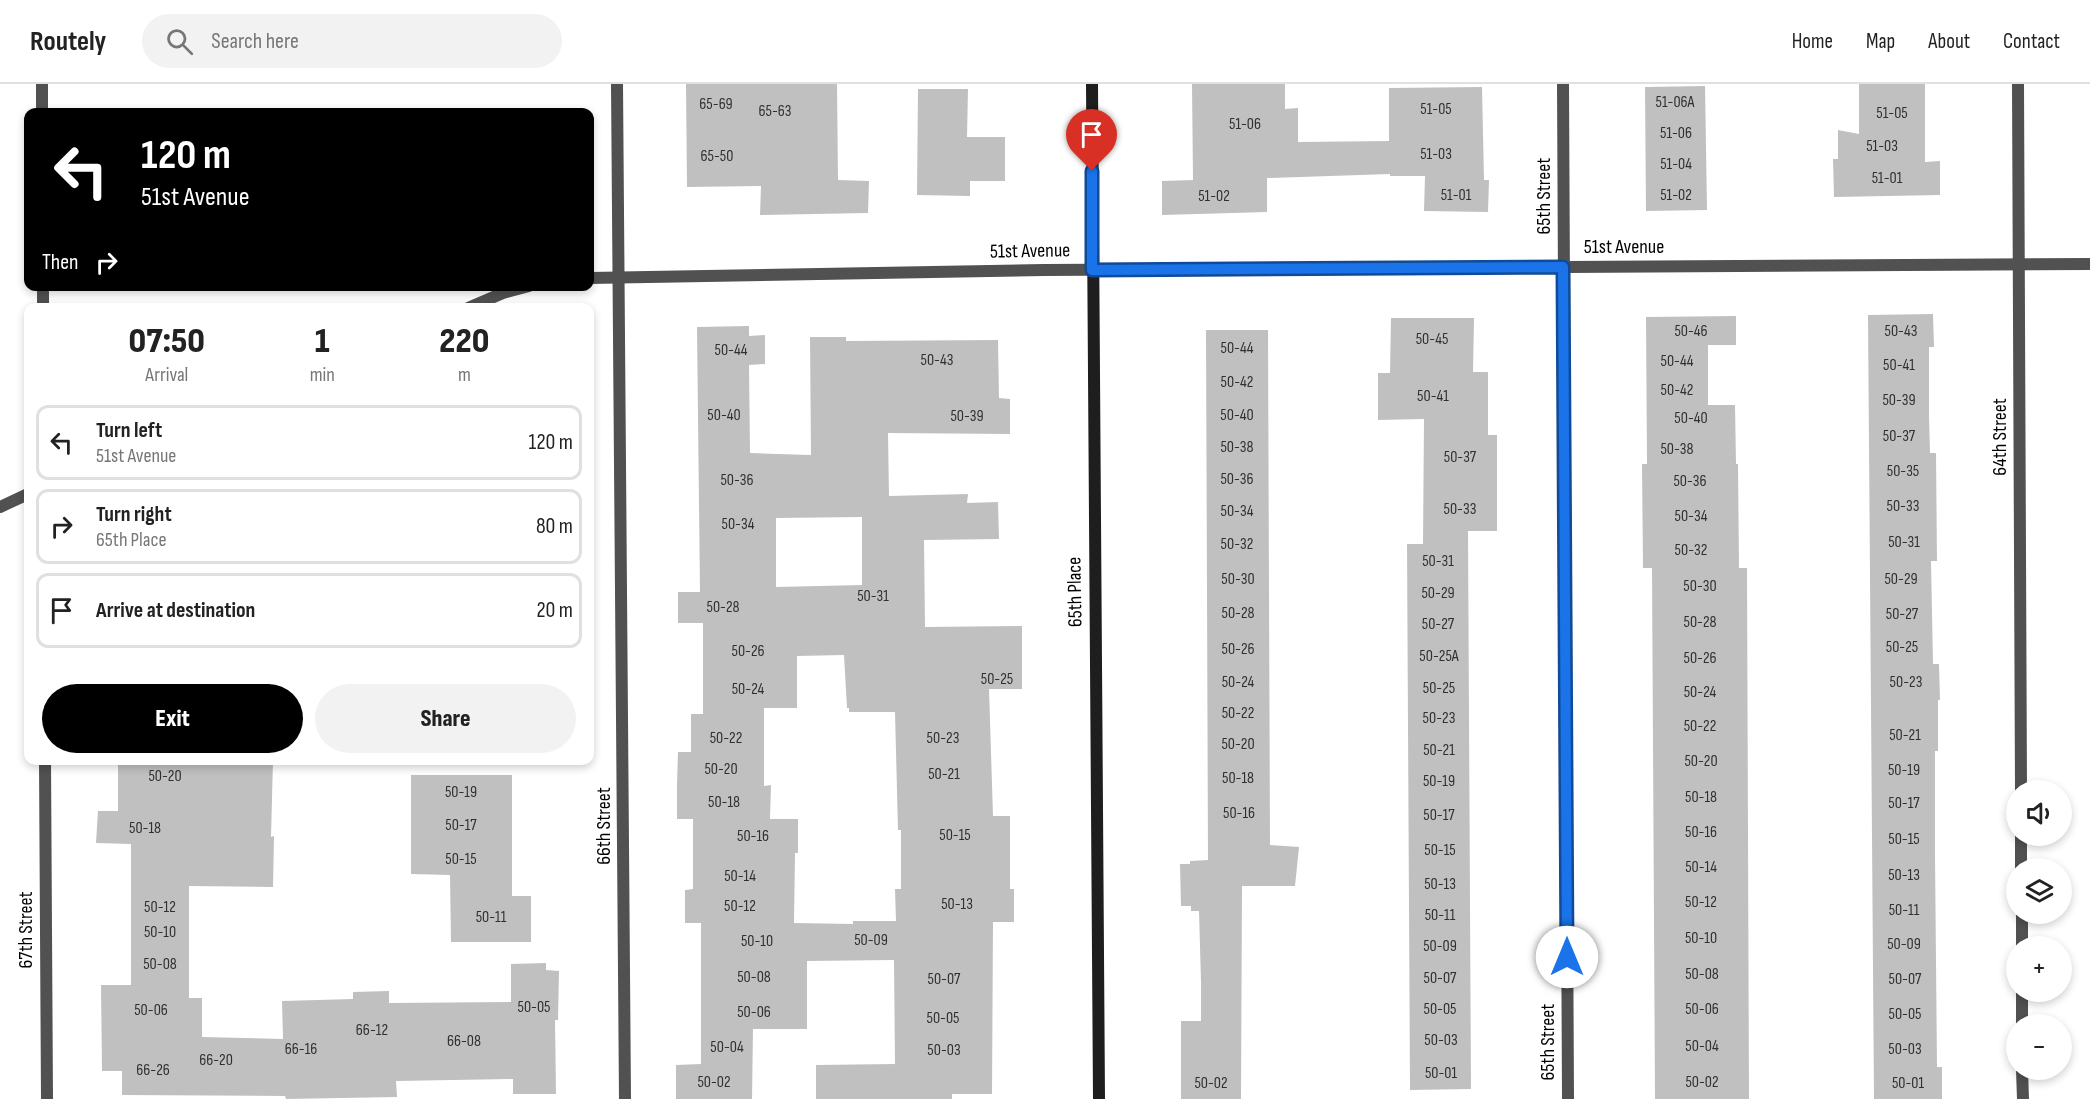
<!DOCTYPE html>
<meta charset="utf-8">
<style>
:root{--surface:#fff;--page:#f2f2f2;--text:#222;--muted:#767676;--line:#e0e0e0;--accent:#000}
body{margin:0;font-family:"Sofia Sans Condensed",sans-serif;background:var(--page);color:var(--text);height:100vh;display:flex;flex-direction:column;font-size:22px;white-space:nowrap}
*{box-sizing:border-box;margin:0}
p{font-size:20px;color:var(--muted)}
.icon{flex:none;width:33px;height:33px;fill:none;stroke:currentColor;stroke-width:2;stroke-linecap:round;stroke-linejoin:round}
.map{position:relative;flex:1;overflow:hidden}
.sheet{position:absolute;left:24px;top:219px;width:570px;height:462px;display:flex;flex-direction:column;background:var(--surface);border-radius:12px;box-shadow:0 3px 9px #0003}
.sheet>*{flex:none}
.guide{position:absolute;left:24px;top:24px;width:570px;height:183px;border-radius:12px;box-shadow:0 3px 9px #0003;background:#000;color:#fff;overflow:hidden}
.tools{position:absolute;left:2006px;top:696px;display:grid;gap:12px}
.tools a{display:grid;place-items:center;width:66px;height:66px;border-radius:50%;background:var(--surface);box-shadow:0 3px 9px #0003;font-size:30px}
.pin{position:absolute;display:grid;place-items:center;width:51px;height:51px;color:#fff;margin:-62px -26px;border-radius:50% 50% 50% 0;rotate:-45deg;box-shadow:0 0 6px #0007}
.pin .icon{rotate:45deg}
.me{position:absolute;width:66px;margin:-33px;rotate:0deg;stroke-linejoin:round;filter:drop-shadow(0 0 4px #0008)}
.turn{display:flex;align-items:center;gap:21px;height:126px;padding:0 18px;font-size:27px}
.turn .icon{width:78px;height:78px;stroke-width:2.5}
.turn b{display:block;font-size:42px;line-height:51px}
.then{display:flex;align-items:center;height:57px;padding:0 18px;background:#0003;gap:12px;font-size:22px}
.eta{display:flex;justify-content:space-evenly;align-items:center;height:102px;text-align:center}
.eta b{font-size:36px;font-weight:800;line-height:42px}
.button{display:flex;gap:12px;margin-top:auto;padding:12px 18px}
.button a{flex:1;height:69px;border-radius:36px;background:var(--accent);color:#fff;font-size:24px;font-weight:800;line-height:69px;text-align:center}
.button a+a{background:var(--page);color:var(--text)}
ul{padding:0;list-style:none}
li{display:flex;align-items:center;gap:18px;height:75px;margin:0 12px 9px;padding:0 6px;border:3px solid var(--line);border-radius:12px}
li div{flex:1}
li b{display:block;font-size:22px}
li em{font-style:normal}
header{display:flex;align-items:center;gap:36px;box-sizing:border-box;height:84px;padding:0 30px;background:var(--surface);border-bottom:2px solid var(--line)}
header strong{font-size:28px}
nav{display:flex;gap:33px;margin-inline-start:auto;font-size:21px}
.search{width:420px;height:54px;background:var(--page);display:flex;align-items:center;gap:15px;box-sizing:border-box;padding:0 21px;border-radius:33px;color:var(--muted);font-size:22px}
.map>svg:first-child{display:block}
.building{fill:#c0c0c0;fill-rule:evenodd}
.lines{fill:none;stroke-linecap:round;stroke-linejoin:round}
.street{stroke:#515151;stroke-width:12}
.secondary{stroke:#1e1e1e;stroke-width:12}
.route-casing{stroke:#114b97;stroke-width:15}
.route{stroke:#1a73e8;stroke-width:10}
.labels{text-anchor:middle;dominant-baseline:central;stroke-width:6;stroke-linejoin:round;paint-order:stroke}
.number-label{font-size:16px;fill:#303030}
.street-label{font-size:20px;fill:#000;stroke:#fff}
</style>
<header>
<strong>Routely</strong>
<div class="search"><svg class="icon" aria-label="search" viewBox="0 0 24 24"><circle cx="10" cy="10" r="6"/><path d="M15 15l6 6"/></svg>Search here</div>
<nav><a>Home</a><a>Map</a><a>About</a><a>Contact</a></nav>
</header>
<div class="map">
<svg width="2090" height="1015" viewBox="0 0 2090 1015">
<rect width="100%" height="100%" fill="#fff"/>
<g class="building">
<polygon points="686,0 837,0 838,96 869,97 868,129 760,131 761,102 687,103"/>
<polygon points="1192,0 1285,0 1285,25 1298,24 1298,58 1389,57 1389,4 1482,3 1484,96 1489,96 1488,128 1424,127 1425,92 1390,92 1390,90 1267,94 1267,128 1162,131 1162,97 1193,96"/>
<polygon points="1859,0 1925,0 1925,78 1940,77 1940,111 1834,113 1833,75 1838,75 1838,46 1859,50"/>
<polygon points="1705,2 1707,126 1646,127 1645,3"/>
<polygon points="918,5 968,5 967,53 1005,53 1005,97 970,97 970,112 917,111"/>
<polygon points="1933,230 1934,263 1929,263 1929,333 1930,369 1936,369 1937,477 1931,477 1933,580 1939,580 1940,616 1938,616 1938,667 1935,667 1935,772 1937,983 1942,983 1942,1015 1874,1015 1868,231"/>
<polygon points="1736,232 1736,261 1708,261 1708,321 1735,321 1736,380 1738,380 1739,484 1747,484 1749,1015 1655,1015 1652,484 1643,484 1642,380 1647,380 1646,233"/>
<polygon points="1391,234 1474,234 1473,288 1488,288 1488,351 1497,351 1497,447 1468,447 1471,1005 1410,1006 1407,460 1423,460 1424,335 1378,336 1378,289 1390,289"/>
<path d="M749 242V252L765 251V280L749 281 750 369 811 371 810 253H846V257L998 256 999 314 1010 315V350L888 349 889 412 968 410 967 419 998 418 999 455 924 456 925 543 1022 542V605H989L993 732H1010V805H1014V838H993L992 1010H952V1015H816V981L895 980 894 876 807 877V945H753L752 1015H676V981L701 980V839H685V806L693 805V735H677V701L678 668H691V630H703V539H678V508H700L697 243ZM862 433V501L776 503V434ZM844 571 847 624H849V628H895L898 746H901V805H895L896 837H853V840L794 839 795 769H798V735H770L771 701 764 702V624H797V572Z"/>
<polygon points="1206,246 1268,246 1270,761 1299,763 1295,802 1242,802 1241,1015 1181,1015 1181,937 1201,937 1201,898 1199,827 1191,827 1191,822 1181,822 1180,780 1190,780 1190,777 1208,776"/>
<polygon points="118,676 273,676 271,753 274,752 273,803 189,802 189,914 202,914 202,953 283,955 282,917 353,915 353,908 389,907 389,919 511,918 511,880 546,879 546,886 559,887 558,936 555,936 556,1010 513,1010 513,995 396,997 397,1013 286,1015 285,1012 122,1011 122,987 102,987 101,901 131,901 131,760 96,759 98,727 118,727"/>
<polygon points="411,691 512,691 512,812 531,812 531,858 451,858 450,791 411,790"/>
</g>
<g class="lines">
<g class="street">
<polyline points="42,0 42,28"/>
<polyline points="617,0 625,1015"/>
<polyline points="1563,0 1568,1015"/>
<polyline points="2018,0 2021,706"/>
<polyline points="590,194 1044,186 2090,180"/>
<polyline points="43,202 43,224"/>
<polyline points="468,224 503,209 529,202"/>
<polyline points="0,423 28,410"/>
<polyline points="45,676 47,1015"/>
<polyline points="2021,752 2021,784"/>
<polyline points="2022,830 2022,862"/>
<polyline points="2022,908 2022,940"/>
<polyline points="2022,986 2023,1015"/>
</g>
<polyline class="secondary" points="1092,0 1099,1015"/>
</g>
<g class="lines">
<g class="route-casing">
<polyline id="route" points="1092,87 1092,186 1563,183 1567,873"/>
</g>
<use href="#route" class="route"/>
</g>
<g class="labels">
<g class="number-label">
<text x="1675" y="18">51-06A</text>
<text x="716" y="20">65-69</text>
<text x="1436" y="25">51-05</text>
<text x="775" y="27">65-63</text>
<text x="1892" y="29">51-05</text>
<text x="1245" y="40">51-06</text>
<text x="1676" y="49">51-06</text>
<text x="1882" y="62">51-03</text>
<text x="1436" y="70">51-03</text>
<text x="717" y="72">65-50</text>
<text x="1676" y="80">51-04</text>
<text x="1887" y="94">51-01</text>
<text x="1456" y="111">51-01</text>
<text x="1676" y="111">51-02</text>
<text x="1214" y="112">51-02</text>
<text x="1691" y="247">50-46</text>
<text x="1901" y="247">50-43</text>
<text x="1432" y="255">50-45</text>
<text x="1237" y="264">50-44</text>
<text x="731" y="266">50-44</text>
<text x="937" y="276">50-43</text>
<text x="1677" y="277">50-44</text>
<text x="1899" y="281">50-41</text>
<text x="1237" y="298">50-42</text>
<text x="1677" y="306">50-42</text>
<text x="1433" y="312">50-41</text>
<text x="1899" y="316">50-39</text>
<text x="724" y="331">50-40</text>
<text x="1237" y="331">50-40</text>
<text x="967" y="332">50-39</text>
<text x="1691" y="334">50-40</text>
<text x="1899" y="352">50-37</text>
<text x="1237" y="363">50-38</text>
<text x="1677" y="365">50-38</text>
<text x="1460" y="373">50-37</text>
<text x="1903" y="387">50-35</text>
<text x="1237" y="395">50-36</text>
<text x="737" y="396">50-36</text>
<text x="1690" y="397">50-36</text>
<text x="1903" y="422">50-33</text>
<text x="1460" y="425">50-33</text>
<text x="1237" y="427">50-34</text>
<text x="1691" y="432">50-34</text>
<text x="738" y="440">50-34</text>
<text x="1904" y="458">50-31</text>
<text x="1237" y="460">50-32</text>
<text x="1691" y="466">50-32</text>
<text x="1438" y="477">50-31</text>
<text x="1238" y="495">50-30</text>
<text x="1901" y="495">50-29</text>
<text x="1700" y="502">50-30</text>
<text x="1438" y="509">50-29</text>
<text x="873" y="512">50-31</text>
<text x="723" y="523">50-28</text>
<text x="1238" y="529">50-28</text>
<text x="1902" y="530">50-27</text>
<text x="1700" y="538">50-28</text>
<text x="1438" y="540">50-27</text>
<text x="1902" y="563">50-25</text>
<text x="1238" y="565">50-26</text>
<text x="748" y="567">50-26</text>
<text x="1439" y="572">50-25A</text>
<text x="1700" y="574">50-26</text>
<text x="997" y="595">50-25</text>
<text x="1238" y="598">50-24</text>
<text x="1906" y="598">50-23</text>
<text x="1439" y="604">50-25</text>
<text x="748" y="605">50-24</text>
<text x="1700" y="608">50-24</text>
<text x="1238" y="629">50-22</text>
<text x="1439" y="634">50-23</text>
<text x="1700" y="642">50-22</text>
<text x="1905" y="651">50-21</text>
<text x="726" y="654">50-22</text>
<text x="943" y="654">50-23</text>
<text x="1238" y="660">50-20</text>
<text x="1439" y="666">50-21</text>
<text x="1701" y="677">50-20</text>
<text x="721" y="685">50-20</text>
<text x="1904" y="686">50-19</text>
<text x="944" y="690">50-21</text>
<text x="165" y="692">50-20</text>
<text x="1238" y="694">50-18</text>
<text x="1439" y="697">50-19</text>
<text x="461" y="708">50-19</text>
<text x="1701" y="713">50-18</text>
<text x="724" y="718">50-18</text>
<text x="1904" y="719">50-17</text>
<text x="1239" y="729">50-16</text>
<text x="1439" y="731">50-17</text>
<text x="461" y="741">50-17</text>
<text x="145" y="744">50-18</text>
<text x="1701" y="748">50-16</text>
<text x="955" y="751">50-15</text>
<text x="753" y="752">50-16</text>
<text x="1904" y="755">50-15</text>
<text x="1440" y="766">50-15</text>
<text x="461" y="775">50-15</text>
<text x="1701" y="783">50-14</text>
<text x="1904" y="791">50-13</text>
<text x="740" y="792">50-14</text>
<text x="1440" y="800">50-13</text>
<text x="1701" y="818">50-12</text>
<text x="957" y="820">50-13</text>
<text x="740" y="822">50-12</text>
<text x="160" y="823">50-12</text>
<text x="1904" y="826">50-11</text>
<text x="1440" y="831">50-11</text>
<text x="491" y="833">50-11</text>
<text x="160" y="848">50-10</text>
<text x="1701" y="854">50-10</text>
<text x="871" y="856">50-09</text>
<text x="757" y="857">50-10</text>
<text x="1904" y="860">50-09</text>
<text x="1440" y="862">50-09</text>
<text x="160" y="880">50-08</text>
<text x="1702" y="890">50-08</text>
<text x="754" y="893">50-08</text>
<text x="1440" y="894">50-07</text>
<text x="944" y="895">50-07</text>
<text x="1905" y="895">50-07</text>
<text x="534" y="923">50-05</text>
<text x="1440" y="925">50-05</text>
<text x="1702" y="925">50-06</text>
<text x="151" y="926">50-06</text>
<text x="754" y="928">50-06</text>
<text x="1905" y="930">50-05</text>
<text x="943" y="934">50-05</text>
<text x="372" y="946">66-12</text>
<text x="1441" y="956">50-03</text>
<text x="464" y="957">66-08</text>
<text x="1702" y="962">50-04</text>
<text x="727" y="963">50-04</text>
<text x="301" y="965">66-16</text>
<text x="1905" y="965">50-03</text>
<text x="944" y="966">50-03</text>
<text x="216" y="976">66-20</text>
<text x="153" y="986">66-26</text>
<text x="1441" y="989">50-01</text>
<text x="714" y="998">50-02</text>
<text x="1702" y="998">50-02</text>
<text x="1211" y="999">50-02</text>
<text x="1908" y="999">50-01</text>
</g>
<g class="street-label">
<text transform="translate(1544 112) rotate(-90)">65th Street</text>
<text x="1624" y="163">51st Avenue</text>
<text transform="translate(1030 167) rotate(-1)">51st Avenue</text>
<text transform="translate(2000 353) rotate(-90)">64th Street</text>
<text transform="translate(1075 508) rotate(-91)">65th Place</text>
<text transform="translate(604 742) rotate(-90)">66th Street</text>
<text transform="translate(26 846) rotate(-90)">67th Street</text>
<text transform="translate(1548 958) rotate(-90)">65th Street</text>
</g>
</g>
</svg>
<div class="tools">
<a><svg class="icon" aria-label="sound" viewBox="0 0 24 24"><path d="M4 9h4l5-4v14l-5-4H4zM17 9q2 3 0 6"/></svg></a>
<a><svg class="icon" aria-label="layers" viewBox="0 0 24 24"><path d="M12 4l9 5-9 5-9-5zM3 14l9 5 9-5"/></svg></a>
<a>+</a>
<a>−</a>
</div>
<div class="pin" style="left:1092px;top:87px;background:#d93025"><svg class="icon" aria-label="arrive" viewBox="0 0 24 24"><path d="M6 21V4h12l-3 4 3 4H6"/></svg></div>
<svg class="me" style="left:1567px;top:873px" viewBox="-20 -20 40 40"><circle r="19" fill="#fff"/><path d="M0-13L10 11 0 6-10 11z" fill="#1a73e8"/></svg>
<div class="guide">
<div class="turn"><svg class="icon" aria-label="left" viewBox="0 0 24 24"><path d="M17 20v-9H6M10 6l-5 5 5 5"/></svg><div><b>120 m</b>51st Avenue</div></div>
<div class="then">Then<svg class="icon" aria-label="right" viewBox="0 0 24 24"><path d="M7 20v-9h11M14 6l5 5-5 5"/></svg></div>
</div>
<section class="sheet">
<div class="eta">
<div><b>07:50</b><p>Arrival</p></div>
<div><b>1</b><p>min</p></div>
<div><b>220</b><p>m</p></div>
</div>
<ul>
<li><svg class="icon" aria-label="left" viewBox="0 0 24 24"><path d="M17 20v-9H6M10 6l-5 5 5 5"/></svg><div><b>Turn left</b><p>51st Avenue</p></div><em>120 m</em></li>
<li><svg class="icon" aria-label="right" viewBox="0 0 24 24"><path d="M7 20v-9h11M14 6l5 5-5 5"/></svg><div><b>Turn right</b><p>65th Place</p></div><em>80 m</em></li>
<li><svg class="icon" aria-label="arrive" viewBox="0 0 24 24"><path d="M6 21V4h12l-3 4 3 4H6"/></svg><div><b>Arrive at destination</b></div><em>20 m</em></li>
</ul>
<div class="button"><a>Exit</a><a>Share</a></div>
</section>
</div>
